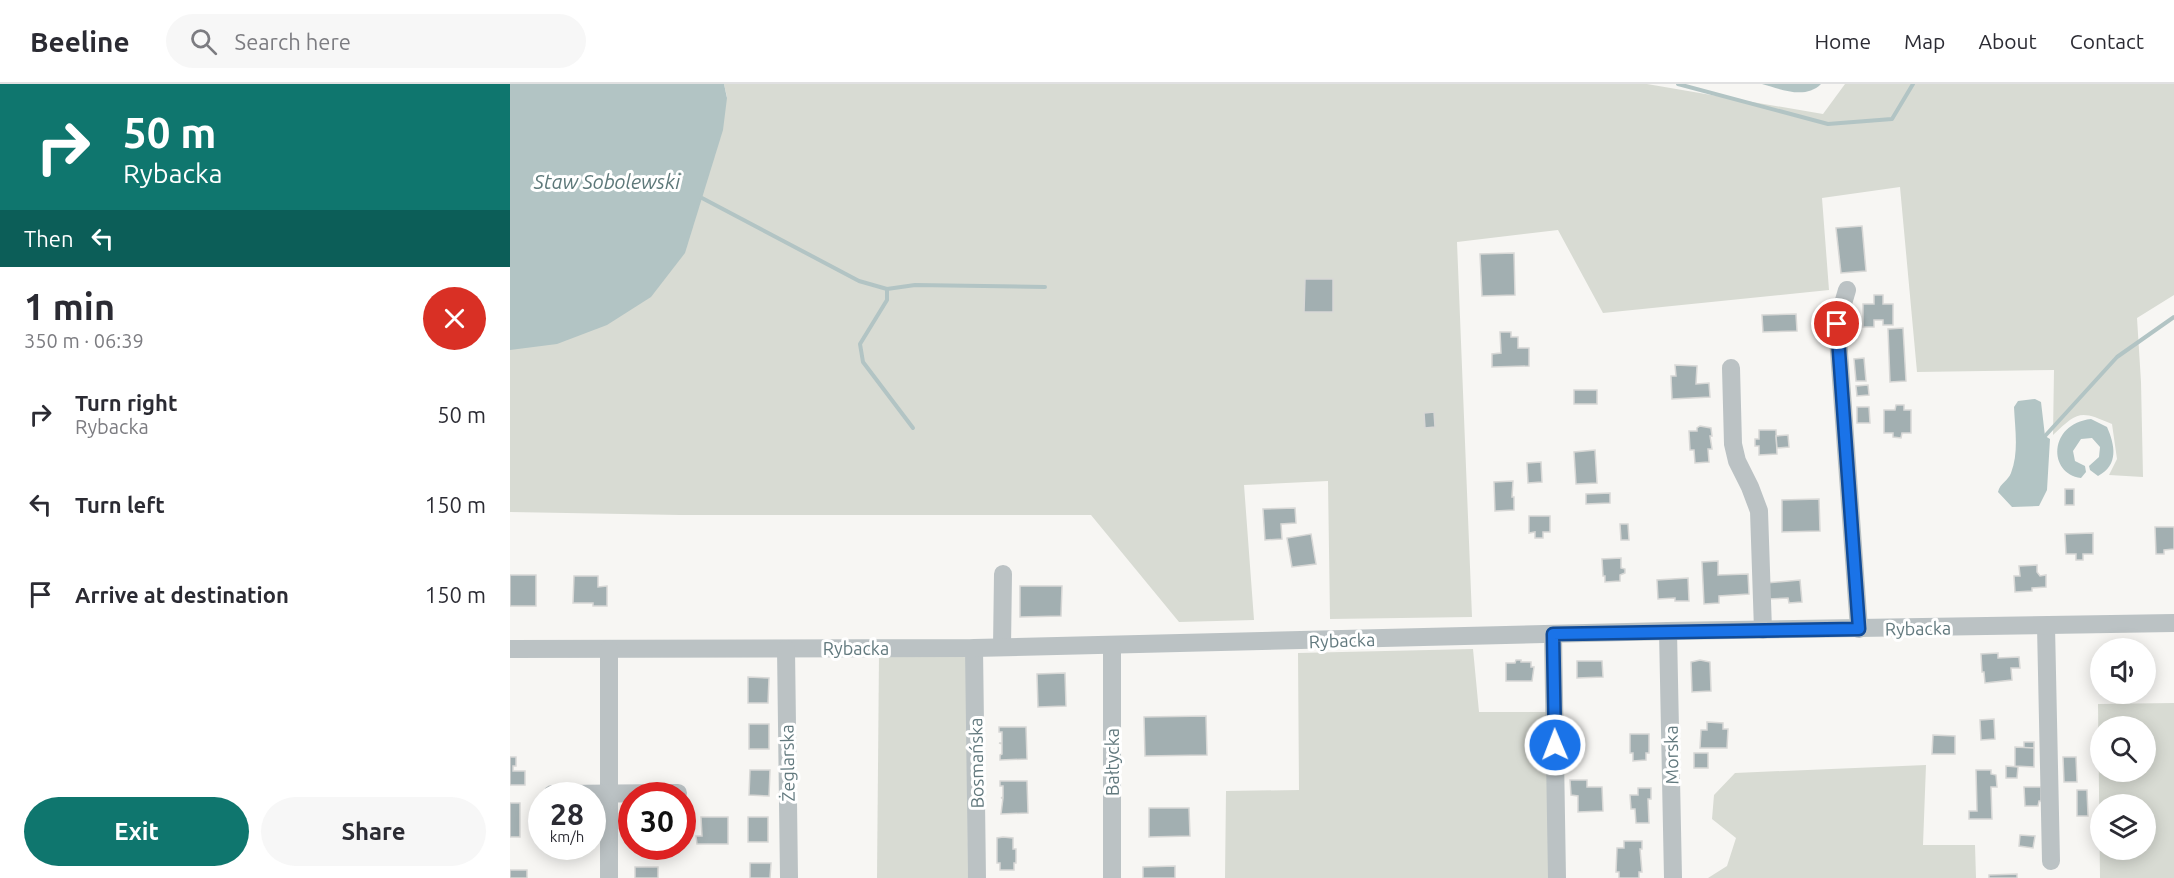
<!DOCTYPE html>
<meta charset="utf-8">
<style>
:root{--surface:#fff;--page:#f7f7f7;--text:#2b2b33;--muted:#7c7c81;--line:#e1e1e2;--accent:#0f766e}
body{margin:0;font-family:Ubuntu,sans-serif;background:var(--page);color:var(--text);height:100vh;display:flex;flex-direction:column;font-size:22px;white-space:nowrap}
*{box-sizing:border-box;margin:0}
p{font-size:20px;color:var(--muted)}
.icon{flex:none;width:33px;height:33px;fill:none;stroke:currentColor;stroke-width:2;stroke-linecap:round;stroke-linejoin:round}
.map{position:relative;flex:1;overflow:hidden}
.side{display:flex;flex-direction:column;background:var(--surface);width:510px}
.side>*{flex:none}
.banner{background:#0f766e;color:#fff;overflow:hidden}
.controls{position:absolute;left:1580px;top:554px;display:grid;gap:12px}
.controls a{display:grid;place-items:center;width:66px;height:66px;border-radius:50%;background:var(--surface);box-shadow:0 3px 15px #0003;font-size:30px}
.speed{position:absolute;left:18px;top:698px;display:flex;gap:12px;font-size:30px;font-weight:700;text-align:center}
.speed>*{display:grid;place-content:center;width:78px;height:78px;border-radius:50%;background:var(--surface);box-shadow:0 3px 15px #0003;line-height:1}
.speed small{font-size:15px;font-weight:400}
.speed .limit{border:9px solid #d22;background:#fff;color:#111}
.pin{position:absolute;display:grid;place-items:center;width:51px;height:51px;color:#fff;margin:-26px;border:3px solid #fff;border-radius:50%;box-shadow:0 2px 6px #0007}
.me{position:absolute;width:66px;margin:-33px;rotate:359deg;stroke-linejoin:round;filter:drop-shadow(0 0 4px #0008)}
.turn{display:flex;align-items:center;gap:21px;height:126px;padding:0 24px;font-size:27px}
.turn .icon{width:78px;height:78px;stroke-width:2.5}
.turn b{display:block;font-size:42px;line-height:51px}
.then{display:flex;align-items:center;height:57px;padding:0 24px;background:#0003;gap:12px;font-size:22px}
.round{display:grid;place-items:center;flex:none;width:63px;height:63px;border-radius:32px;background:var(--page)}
.headline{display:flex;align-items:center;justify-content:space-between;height:102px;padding:0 24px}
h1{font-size:36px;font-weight:700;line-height:45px}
.action{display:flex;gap:12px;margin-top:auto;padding:12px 24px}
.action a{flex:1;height:69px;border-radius:36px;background:var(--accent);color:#fff;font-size:24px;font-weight:700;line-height:69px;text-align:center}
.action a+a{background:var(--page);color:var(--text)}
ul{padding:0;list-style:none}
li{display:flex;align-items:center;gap:18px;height:90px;padding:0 24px}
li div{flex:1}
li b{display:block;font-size:22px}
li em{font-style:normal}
header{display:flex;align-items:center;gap:36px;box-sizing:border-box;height:84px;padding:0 30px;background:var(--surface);border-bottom:2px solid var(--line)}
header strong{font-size:28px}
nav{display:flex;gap:33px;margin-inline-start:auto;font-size:21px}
.search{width:420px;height:54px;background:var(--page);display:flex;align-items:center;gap:15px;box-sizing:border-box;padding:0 21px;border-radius:33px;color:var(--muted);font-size:22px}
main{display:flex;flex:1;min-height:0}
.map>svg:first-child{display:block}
.green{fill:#d8dbd3;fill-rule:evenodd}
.water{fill:#b2c4c4}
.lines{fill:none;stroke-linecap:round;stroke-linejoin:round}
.stream{stroke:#b2c4c4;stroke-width:4}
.building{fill:#a2afb1;stroke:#d8d8d6;stroke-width:1.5}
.minor{stroke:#bbc2c4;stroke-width:18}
.route-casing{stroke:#114b97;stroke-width:15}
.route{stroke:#1a73e8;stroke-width:10}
.labels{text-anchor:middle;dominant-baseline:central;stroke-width:6;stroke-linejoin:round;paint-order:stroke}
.street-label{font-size:18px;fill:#62797e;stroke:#fff}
.water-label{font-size:20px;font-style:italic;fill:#5d7879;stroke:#fff}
</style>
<header>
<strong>Beeline</strong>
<div class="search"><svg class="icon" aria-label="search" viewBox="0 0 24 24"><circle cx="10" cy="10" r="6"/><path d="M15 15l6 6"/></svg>Search here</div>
<nav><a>Home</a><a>Map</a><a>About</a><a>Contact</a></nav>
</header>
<main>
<section class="side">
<div class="banner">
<div class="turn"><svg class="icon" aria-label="right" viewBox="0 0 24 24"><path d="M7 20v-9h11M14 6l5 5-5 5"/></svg><div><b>50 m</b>Rybacka</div></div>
<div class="then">Then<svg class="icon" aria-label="left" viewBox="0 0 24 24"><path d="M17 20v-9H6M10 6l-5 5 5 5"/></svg></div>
</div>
<div class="headline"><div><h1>1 min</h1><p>350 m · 06:39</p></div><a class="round" style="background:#d93025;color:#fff"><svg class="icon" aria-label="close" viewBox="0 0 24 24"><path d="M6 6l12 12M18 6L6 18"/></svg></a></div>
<ul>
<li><svg class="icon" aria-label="right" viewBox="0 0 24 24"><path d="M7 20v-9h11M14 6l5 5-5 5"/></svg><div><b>Turn right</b><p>Rybacka</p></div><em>50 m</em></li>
<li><svg class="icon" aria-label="left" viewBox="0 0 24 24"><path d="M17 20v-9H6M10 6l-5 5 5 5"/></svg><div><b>Turn left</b></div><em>150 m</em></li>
<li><svg class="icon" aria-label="arrive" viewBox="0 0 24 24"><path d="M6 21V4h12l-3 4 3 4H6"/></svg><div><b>Arrive at destination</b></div><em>150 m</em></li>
</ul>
<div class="action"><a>Exit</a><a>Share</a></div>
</section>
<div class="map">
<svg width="1664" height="794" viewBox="0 0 1664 794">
<rect width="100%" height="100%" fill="#f7f6f3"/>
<g class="green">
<path d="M214 0H1137L1313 30 1335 0H1664V211L1627 234 1631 298 1633 393 1599 391 1607 375 1602 340C1570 326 1568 327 1543 351L1544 286 1407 288 1390 103 1312 114 1319 206 1093 229 1048 146 947 158 962 533 820 535 818 397 734 401 744 536 669 538 581 431H170L0 428V143L217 13Z"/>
<polygon points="963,565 969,628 1050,628 1053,794 715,794 716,707 789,706 788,569"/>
<polygon points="457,568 458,794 367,794 369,570"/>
<path d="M1664 619V794H1590L1588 620ZM1590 642H1635V687H1590ZM1590 720H1635V765H1590Z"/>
<polygon points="1416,681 1413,761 1465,761 1466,794 1198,794 1217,782 1226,754 1202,735 1204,711 1225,689"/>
</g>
<g class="water">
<polygon points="0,0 214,0 217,14 213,46 175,169 141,213 97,241 47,260 0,266"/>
<path d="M1252 0H1311C1295 16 1271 5 1252 0Z"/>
<path d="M1525 315 1531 318 1535 352 1540 355 1537 406 1529 422 1502 423 1488 408C1490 399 1498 397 1501 389 1509 368 1505 345 1504 323L1508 317Z"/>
<path d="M1581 335 1597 343C1605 361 1609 381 1588 392L1580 386 1579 382 1589 373 1590 363 1582 354 1571 355 1563 367 1565 377 1575 382 1576 388 1571 394C1538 390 1538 340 1581 335Z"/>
</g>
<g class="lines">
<g class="stream">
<polyline points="1168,0 1318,40 1382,35 1403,0"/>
<polyline points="192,114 349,197 377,205 405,201 535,203"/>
<polyline points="377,205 377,216 350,260 353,278 403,344"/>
<polyline points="1535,352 1607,273 1664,233"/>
</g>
</g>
<g class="building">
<polygon points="1352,142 1356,187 1331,189 1326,144"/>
<polygon points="1004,169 1005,211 972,212 970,170"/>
<polygon points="795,195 823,195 823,228 794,228"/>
<polygon points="1364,211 1373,211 1373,220 1383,220 1383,241 1373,241 1373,236 1364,236 1364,243 1353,243 1353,220 1364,220"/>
<polygon points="1286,230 1287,247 1253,248 1252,231"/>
<polygon points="1393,244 1396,297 1380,298 1378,245"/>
<polygon points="990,248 1001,248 1001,253 1008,253 1008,264 1019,264 1019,282 982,283 982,270 991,269"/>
<polygon points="1354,274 1356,297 1346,297 1344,275"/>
<polygon points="1165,281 1187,282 1186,300 1199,299 1200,313 1162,315 1161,292 1166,292"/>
<polygon points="1358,301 1359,311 1347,312 1346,302"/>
<rect x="1064" y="306" width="23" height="14"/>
<polygon points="1386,321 1394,321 1394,326 1401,326 1401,349 1392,349 1391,354 1383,353 1383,349 1374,349 1374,326 1385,326"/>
<polygon points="1347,323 1359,323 1360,339 1347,339"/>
<polygon points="924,328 925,343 915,344 914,329"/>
<polygon points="1190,342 1201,344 1202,352 1200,352 1202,365 1198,365 1199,378 1185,379 1184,366 1180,366 1179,347 1187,347 1187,344"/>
<polygon points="1249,346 1266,346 1267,370 1249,371 1249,362 1245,362 1245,355 1249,355"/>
<polygon points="1278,351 1279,363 1267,364 1266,352"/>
<polygon points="1085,366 1087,399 1066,400 1064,368"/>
<polygon points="1031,378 1032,398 1018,399 1017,379"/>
<polygon points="1003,397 1002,413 1004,413 1004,426 985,427 984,398"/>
<rect x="1555" y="405" width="9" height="16"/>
<polygon points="1100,409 1100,419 1076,420 1076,410"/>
<polygon points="1309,415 1310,447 1272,448 1272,416"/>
<polygon points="785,424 786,439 771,440 772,455 755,456 753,425"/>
<polygon points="1019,432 1040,432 1040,448 1033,448 1033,454 1025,454 1025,448 1019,449"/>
<polygon points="1110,440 1118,440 1119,456 1111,456"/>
<polygon points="1645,443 1664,443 1664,465 1654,466 1654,470 1646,470"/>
<polygon points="1583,449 1583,470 1573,470 1573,476 1566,476 1566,470 1556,470 1555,450"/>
<polygon points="801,450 806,480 782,483 777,454"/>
<polygon points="1111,474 1111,484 1115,485 1115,489 1110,491 1110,497 1095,498 1095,492 1093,492 1092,475"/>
<polygon points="1208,477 1208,491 1238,490 1239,510 1209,512 1209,519 1194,520 1192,478"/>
<polygon points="1527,481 1527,488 1530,492 1536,491 1536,503 1522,504 1522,507 1505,508 1504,492 1510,492 1509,482"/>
<rect x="0" y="491" width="26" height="31"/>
<polygon points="64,492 88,492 88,503 97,502 97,522 83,522 83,519 63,519"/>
<polygon points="1178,494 1179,517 1165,517 1165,514 1148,515 1147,496"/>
<polygon points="1290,496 1292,518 1279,519 1278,514 1257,515 1256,499"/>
<polygon points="510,502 552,502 551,532 510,533"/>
<polygon points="1488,569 1488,574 1509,573 1510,584 1501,584 1502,596 1475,599 1474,588 1472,588 1471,570"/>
<polygon points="1006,576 1011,576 1011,578 1021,578 1021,583 1024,583 1022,597 996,597 996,579 1005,579"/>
<polygon points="1190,576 1200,578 1201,607 1182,608 1181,578"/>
<polygon points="1067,577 1092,577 1093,593 1067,594"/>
<polygon points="555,589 556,622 528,623 527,590"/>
<polygon points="238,593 259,594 258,619 238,619"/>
<polygon points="696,632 697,671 635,672 634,633"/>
<polygon points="1484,635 1485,655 1471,656 1470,636"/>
<polygon points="1197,638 1213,639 1213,645 1218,645 1217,664 1190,664 1191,646 1197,646"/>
<rect x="239" y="640" width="20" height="25"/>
<polygon points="489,643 516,643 517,675 490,676 490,671 492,670 492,660 489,659 492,659 492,648 489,648"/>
<polygon points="1120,650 1139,650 1139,669 1136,669 1136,676 1123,677 1123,669 1120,669"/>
<polygon points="1423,651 1445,652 1445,670 1422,670"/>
<rect x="1514" y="658" width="10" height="6"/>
<polygon points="1505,663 1524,664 1524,683 1505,682"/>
<rect x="1184" y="669" width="14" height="15"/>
<polygon points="0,673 6,673 6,682 3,682 3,687 15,687 15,701 0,701"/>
<polygon points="1553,673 1566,673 1567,698 1554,698"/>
<polygon points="1496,682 1508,683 1507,694 1496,694"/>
<polygon points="240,686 260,686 259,712 239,711"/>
<polygon points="1466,686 1481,686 1481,690 1486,691 1487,703 1481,703 1482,735 1459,735 1459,727 1467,727"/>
<polygon points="1060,696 1077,696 1077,703 1092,703 1093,727 1068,728 1068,712 1061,711"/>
<polygon points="490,697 517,697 518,729 491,730 493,714 491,714 493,713 493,702 490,702"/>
<polygon points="1514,703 1531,703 1531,717 1529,717 1528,722 1515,722"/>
<polygon points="1128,704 1141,704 1141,715 1138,715 1139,739 1126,739 1125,725 1121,725 1120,711 1128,711"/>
<polygon points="1567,706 1577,706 1578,732 1567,732"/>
<rect x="0" y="719" width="10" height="34"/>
<polygon points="639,724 679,724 680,752 639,753"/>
<polygon points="191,733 218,733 218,760 187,760 186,752 192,752"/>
<rect x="238" y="733" width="20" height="25"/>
<polygon points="1510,751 1525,752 1523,764 1509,762"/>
<polygon points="493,753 503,754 503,765 506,765 506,779 504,779 504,786 490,786 490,779 487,779 487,754"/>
<polygon points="1114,757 1132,757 1132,765 1130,765 1132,788 1129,788 1129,794 1109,794 1109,788 1106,788 1107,764 1114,764"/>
<polygon points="240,779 261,779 260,794 240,794"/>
<polygon points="665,782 665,794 633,794 633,783"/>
<rect x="125" y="783" width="23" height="11"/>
<rect x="0" y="786" width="17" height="8"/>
<polygon points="1507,790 1507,794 1479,794 1479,791"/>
</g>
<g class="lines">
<g class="minor">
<polyline points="1337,206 1327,240 1349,545"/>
<polyline points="1221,284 1223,360 1227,377 1240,403 1249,427 1253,546"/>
<polyline points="1536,542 1541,777"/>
<polyline points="1158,547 1163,794"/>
<polyline points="1043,550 1047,794"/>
<polyline points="492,563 493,490"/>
<polyline points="464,564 467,794"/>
<polyline points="0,565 464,564 1158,547 1664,539"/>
<polyline points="99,565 99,794"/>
<polyline points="276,565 279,794"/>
<polyline points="42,710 168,709"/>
<polyline points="602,794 602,561"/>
</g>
</g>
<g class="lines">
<g class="route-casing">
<polyline id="route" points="1045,661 1043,550 1349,545 1327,240"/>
</g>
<use href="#route" class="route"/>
</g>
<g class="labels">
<g class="street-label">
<text transform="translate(1408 544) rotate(-1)">Rybacka</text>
<text transform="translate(832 556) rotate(-2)">Rybacka</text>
<text x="346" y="564">Rybacka</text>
<text transform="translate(1161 671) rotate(-91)">Morska</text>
<text transform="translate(602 678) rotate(-90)">Bałtycka</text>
<text transform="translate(277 679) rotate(-91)">Żeglarska</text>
<text transform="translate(466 679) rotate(-91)">Bosmańska</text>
</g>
<g class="water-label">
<text x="97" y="97">Staw Sobolewski</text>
</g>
</g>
</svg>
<div class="controls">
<a><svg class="icon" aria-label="sound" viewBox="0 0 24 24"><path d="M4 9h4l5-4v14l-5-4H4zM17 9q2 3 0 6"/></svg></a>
<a><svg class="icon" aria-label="search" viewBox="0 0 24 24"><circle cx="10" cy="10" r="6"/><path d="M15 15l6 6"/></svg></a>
<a><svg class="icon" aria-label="layers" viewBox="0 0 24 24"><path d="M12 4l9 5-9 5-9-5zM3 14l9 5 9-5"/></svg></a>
</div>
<div class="speed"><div>28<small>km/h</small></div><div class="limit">30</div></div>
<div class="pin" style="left:1327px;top:240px;background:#d93025"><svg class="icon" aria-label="arrive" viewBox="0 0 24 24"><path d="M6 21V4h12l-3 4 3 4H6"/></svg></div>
<svg class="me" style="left:1045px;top:661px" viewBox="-20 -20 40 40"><circle r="17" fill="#1a73e8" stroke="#fff" stroke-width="3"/><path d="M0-11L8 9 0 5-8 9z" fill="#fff"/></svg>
</div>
</main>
